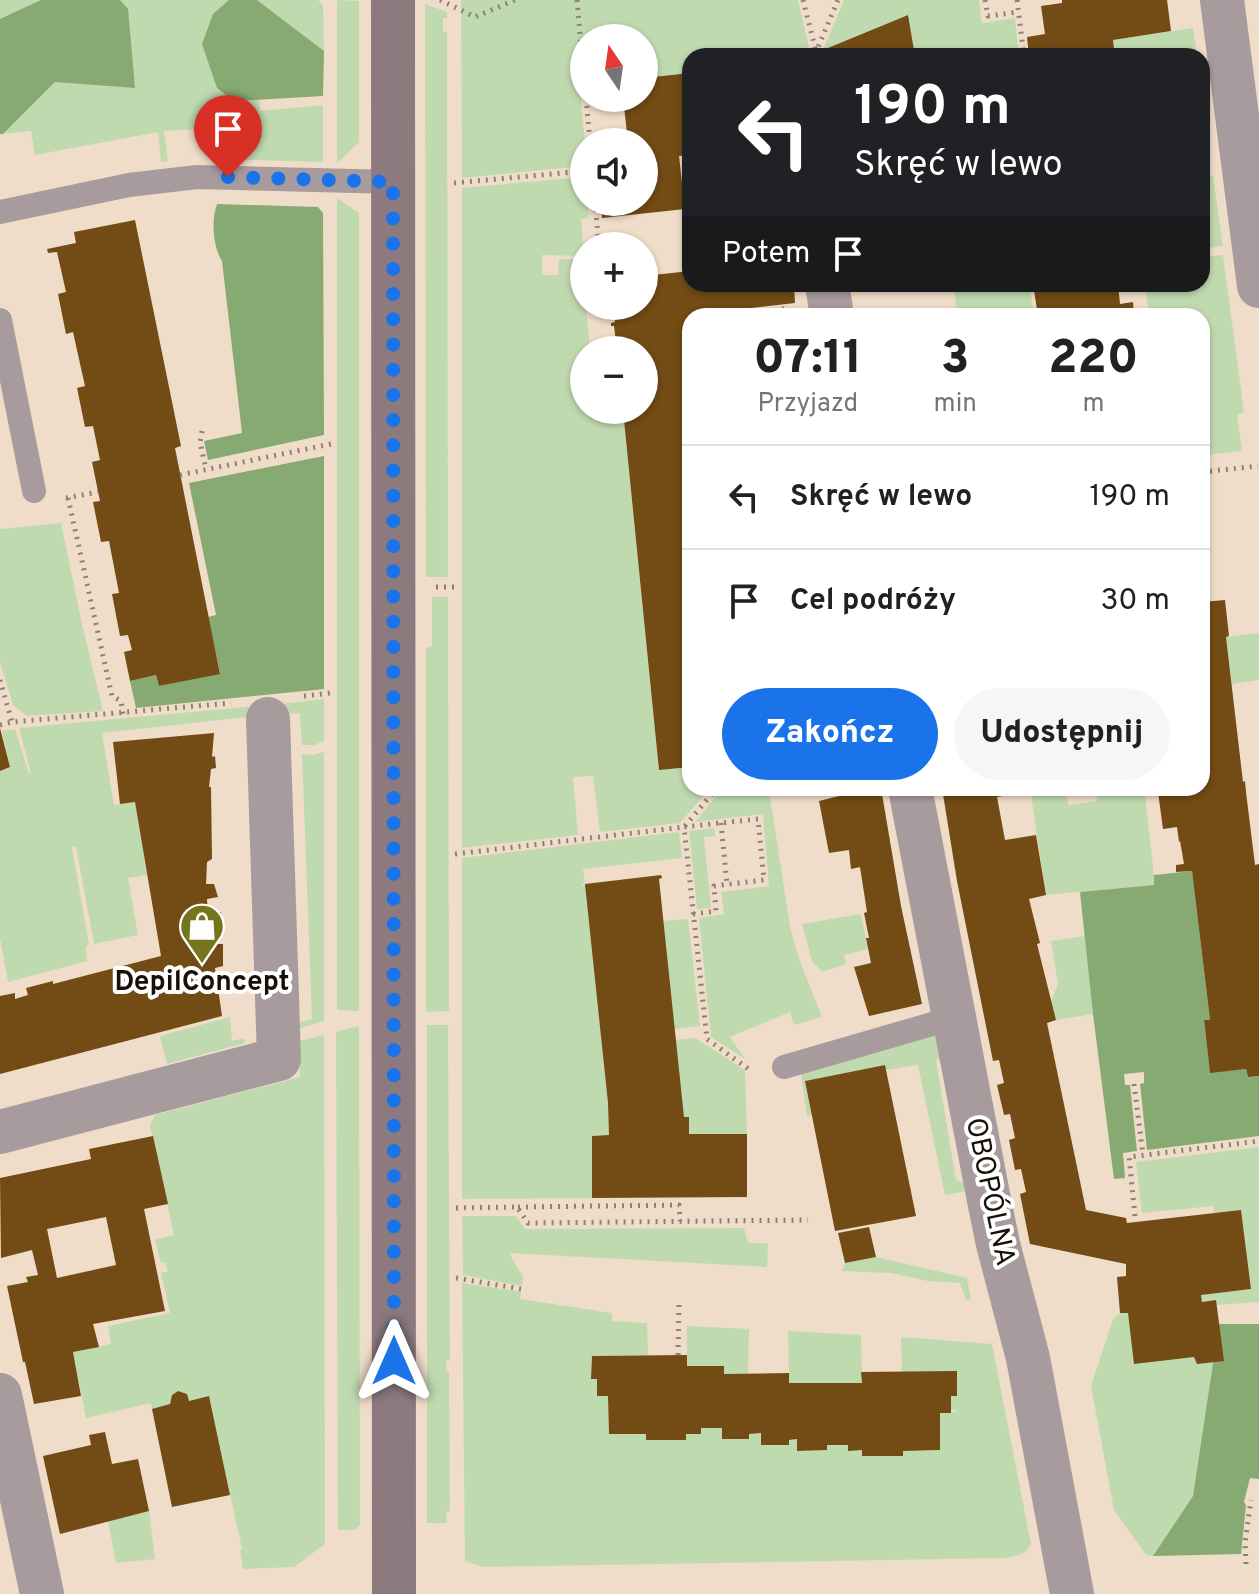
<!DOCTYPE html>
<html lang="pl">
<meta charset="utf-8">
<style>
:root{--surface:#fff;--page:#f6f6f6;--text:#202124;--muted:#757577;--line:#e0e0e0;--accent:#1a73e8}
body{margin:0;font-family:Overpass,sans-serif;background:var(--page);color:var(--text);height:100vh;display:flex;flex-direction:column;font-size:30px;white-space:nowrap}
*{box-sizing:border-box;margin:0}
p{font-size:26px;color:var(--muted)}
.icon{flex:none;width:44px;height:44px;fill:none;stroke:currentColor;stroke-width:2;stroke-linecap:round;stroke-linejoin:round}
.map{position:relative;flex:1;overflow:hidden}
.drawer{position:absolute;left:682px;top:308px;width:528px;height:488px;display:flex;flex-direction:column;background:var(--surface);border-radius:24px;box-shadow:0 2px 6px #0004}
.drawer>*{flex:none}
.hud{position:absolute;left:682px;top:48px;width:528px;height:244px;border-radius:24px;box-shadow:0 2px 6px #0004;background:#202124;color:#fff;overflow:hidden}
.needle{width:52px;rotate:347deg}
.controls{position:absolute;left:570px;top:24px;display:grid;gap:16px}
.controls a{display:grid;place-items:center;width:88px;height:88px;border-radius:50%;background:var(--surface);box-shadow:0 2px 6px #0004;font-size:40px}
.pin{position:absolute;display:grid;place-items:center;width:68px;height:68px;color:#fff;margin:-82px -34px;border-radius:50% 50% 50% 0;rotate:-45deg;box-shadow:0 0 8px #0007}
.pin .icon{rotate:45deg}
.me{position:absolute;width:88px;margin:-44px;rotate:0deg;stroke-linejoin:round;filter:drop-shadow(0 0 6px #0008)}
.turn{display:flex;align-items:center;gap:28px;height:168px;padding:0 40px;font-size:36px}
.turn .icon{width:104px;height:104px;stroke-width:2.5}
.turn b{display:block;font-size:56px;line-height:68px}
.then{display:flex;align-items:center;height:76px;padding:0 40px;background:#0003;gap:16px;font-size:30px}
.eta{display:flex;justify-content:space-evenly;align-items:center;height:136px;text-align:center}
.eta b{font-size:48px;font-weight:800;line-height:56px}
.action{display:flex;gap:16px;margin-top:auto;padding:16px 40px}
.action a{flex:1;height:92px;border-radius:48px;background:var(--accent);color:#fff;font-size:32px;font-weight:800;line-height:92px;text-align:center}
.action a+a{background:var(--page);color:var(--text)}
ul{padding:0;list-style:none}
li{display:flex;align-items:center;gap:24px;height:104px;padding:0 40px;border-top:2px solid var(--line)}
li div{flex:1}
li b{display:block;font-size:30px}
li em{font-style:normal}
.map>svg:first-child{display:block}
.green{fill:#c0dab0}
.forest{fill:#87a972}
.building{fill:#724b15;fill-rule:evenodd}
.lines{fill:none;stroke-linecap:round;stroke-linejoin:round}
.path{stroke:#8e8173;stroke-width:5;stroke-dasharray:2 6;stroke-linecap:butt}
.lane{stroke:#a89b9e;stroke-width:24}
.street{stroke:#a89b9e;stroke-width:44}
.secondary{stroke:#8c7a7e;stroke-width:44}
.route{stroke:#1a73e8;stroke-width:14;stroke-dasharray:0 25.2}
.labels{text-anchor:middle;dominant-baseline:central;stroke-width:8;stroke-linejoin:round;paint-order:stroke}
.poi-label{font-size:28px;font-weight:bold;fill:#161009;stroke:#fff}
.street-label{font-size:28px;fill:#161009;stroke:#fff}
</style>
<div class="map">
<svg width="1259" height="1594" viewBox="0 0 1259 1594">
<rect width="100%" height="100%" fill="#efddc9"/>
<g class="green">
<polygon points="0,0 255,0 260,111 323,105 323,162 215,159 213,128 164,131 168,161 161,162 158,132 35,155 31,131 0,134"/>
<polygon points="257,0 318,0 323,5 324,51"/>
<polygon points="337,0 359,1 359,142 337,163"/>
<polygon points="461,0 798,0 809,47 769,56 690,56 690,73 644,78 644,38 584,38 584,79 579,81 585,142 584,166 462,178"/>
<polygon points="844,0 979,0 982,23 1015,18 1019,56 915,56 907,15 823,50"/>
<polygon points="425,4 447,12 447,18 443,18 443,31 447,32 448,577 426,577"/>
<polygon points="1193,28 1197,56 1115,56 1113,40"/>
<polygon points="1202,175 1213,176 1223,246 1202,249"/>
<polygon points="584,177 584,202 587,202 589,218 581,219 584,256 542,255 542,275 558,275 559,259 582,259 584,306 586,306 590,350 584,350 584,410 623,410 659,769 690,767 690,788 710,788 680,823 600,832 593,776 573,777 578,835 462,848 462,188"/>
<polygon points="337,198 359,213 359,1011 337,1010"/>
<polygon points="1223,255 1244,412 1237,415 1242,451 1202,455 1202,316 1149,316 1145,284 1202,284 1202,257"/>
<polygon points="953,284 1011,284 1012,290 1030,287 1034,316 958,316"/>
<polygon points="61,523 82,624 103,711 27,716 13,705 0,662 0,529"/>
<polygon points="432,597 448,597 449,1011 426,1012 426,648 432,646"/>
<polygon points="1259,633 1259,680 1232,684 1226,637"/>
<polygon points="324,699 324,741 314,745 302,745 300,713 263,715 263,706"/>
<polygon points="257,706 257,716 102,733 114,805 135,802 147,875 128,878 138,935 94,944 76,847 72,847 89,945 86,946 87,961 8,982 0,938 0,771 10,766 2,731 15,729 29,774 31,773 19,728"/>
<polygon points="324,752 324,1021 298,1029 298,1023 312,1019 302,754 313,755"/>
<polygon points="723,788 815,788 770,797 790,926 798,956 822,1017 794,1025 790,1012 730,1037 745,1059 711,1037 699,918 724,914 721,892 769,886 763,814 695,822"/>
<polygon points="1030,788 1066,788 1068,805 1097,801 1096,788 1178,788 1178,790 1145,795 1155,885 1046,895"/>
<polygon points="714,828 715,836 704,837 711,908 697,909 689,831"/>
<polygon points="679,832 682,858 583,869 585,884 583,884 582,886 586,886 608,1103 609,1135 592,1136 592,1198 462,1199 462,858"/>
<polygon points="861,914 868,949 844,955 846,964 822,972 812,961 802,924"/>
<polygon points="688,919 700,1026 674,1029 663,921"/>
<polygon points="1085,936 1093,1014 1056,1020 1051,1002 1058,984 1051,941"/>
<polygon points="230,1017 232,1041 244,1038 245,1043 167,1064 160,1036"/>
<polygon points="427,1025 448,1025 450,1360 446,1361 446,1370 449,1373 450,1511 446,1512 447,1523 427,1523"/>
<polygon points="359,1026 360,1524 355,1530 338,1530 336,1032"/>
<polygon points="324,1035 325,1544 294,1567 243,1569 240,1550 242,1549 209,1397 189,1401 187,1394 178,1391 172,1395 170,1404 152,1409 151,1403 86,1418 73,1352 111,1344 108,1326 170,1313 161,1273 168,1271 165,1262 161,1263 155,1240 174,1235 150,1125 155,1115 300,1077 299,1041"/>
<polygon points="929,1035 940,1036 944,1057 936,1060 956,1180 971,1186 972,1190 945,1195 918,1065 886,1070 884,1065 806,1081 812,1115 807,1116 801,1074"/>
<polygon points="695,1038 745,1070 747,1134 689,1134 689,1117 684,1117 675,1040"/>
<polygon points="1259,1147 1259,1302 1217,1305 1215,1300 1202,1302 1201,1295 1251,1289 1241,1210 1214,1213 1213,1206 1142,1213 1136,1162"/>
<polygon points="462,1216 516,1216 525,1229 744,1228 748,1243 768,1243 767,1267 509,1253 523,1277 522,1286 463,1275"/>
<polygon points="876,1257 967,1278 971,1299 966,1300 960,1283 928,1281 891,1273 842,1271 845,1263"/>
<path d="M462 1283 521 1292 520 1299 612 1313V1321L647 1323 648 1355 592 1356 591 1378 597 1379V1394H591L608 1396 609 1433 646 1434V1440H685L686 1434 701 1428H722V1439H749V1434L761 1433V1444L797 1439 798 1451 826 1450 827 1445H848V1450H862L863 1456H902L903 1451 940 1450V1413L957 1412 956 1410H951V1396H956L902 1372 901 1337 992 1344 1031 1544C1026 1555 1014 1557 1002 1558L483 1567 465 1561Z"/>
<polygon points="1120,1313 1128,1313 1194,1357 1214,1362 1193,1496 1153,1556 1146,1555 1114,1510 1091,1386 1113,1319"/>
<polygon points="687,1326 749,1329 748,1374 724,1374 724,1367 687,1366"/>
<polygon points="788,1331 861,1335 862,1383 789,1383"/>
<polygon points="149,1511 155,1559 116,1563 108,1521"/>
</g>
<g class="forest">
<polygon points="41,0 120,0 128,9 135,88 55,82 3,134 0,134 0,19"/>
<polygon points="229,0 257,0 324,51 323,96 234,101 217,88 202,44 213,14"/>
<path d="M217 204 318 207 323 213 324 435 208 460 204 441 242 433 222 261C213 247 211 220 217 204Z"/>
<polygon points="324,456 324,689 136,708 130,681 156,675 159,686 220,673 208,617 216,615 189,483"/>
<polygon points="1192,871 1210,1020 1204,1021 1210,1072 1246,1069 1248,1077 1259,1076 1259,1136 1147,1150 1140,1084 1144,1083 1144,1072 1124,1074 1125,1085 1130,1085 1137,1151 1123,1153 1125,1178 1114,1179 1093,1014 1080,892 1154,885 1154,875"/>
<polygon points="1219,1324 1259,1324 1259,1479 1250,1478 1244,1502 1246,1505 1241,1554 1153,1556 1193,1496"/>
</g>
<g class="building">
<polygon points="1062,0 1167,0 1171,31 1113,40 1115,56 1029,56 1027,37 1045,34 1041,6 1062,3"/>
<polygon points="908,15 915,56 824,56 823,50"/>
<polygon points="690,73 690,155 679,156 685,209 602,218 601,202 644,202 644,142 595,142 594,136 627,133 623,98 644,98 644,78"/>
<polygon points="135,220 181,446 175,448 220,674 159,686 156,675 130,681 124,652 132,650 128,635 120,636 112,594 119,593 109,541 101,542 93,502 100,501 92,462 100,460 93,426 85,427 77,388 85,386 73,332 66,334 58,294 66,292 57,252 48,253 47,249 76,243 74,232"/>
<polygon points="690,271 690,284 794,284 795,303 691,315 688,318 690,333 690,767 659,770 623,410 644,410 644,350 617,350 614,326 611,326 611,323 615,322 613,306 644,306 644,276"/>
<polygon points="860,284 907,284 907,286 861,292"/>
<polygon points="1033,284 1118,284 1120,304 1133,302 1134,316 1038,316"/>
<polygon points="1225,600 1229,636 1226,637 1243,782 1245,781 1246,792 1255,865 1259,864 1259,1076 1248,1077 1246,1069 1210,1073 1204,1020 1210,1020 1192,871 1176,872 1176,865 1184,864 1180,841 1179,842 1177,827 1163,829 1158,792 1178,790 1178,788 1202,788 1202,602"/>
<polygon points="0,728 10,767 0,771"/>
<polygon points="214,733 212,757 215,756 216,768 211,769 209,787 211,787 212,859 207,862 206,884 214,884 218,897 207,899 208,915 221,912 222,933 214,936 216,944 223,944 223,966 215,968 222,1016 0,1074 0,996 15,993 15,999 28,995 26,988 53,981 53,984 161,956 135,802 120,804 113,742"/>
<polygon points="838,788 881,788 901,906 922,1004 869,1016 854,967 871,963 866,938 869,938 864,913 867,912 860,867 851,869 849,850 829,853 819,801 839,796"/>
<polygon points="942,788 1007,788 1009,795 997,797 1005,840 1036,835 1046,895 1029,899 1040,943 1037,944 1056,1020 1047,1023 1086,1210 1126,1218 1127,1223 1241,1210 1251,1289 1201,1295 1202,1302 1216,1300 1224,1361 1197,1364 1194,1357 1134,1364 1128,1313 1120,1313 1117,1277 1126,1276 1126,1264 1030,1244 1020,1194 1026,1192 1021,1169 1015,1170 1009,1140 1015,1138 1010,1114 1004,1115 997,1085 1004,1083 999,1060 993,1061 957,881"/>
<polygon points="661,875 662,878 659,879 684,1117 689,1117 689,1134 747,1134 747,1197 592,1198 592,1136 609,1135 608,1103 585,884"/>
<polygon points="885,1065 916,1216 835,1231 805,1081"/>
<path d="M153 1136 168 1204 144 1209 165 1311 93 1324 99 1347 73 1352 81 1396 34 1404 25 1362H23L7 1286 28 1282 26 1277 38 1275 32 1250 1 1258 0 1178 91 1159 89 1149ZM106 1217 116 1265 57 1278 47 1229Z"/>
<polygon points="869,1227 876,1257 845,1263 838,1233"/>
<polygon points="687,1355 687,1366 724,1366 724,1374 789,1373 789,1383 862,1383 861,1372 957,1371 957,1396 951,1396 951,1413 940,1413 940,1450 903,1451 903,1456 862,1456 862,1450 848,1451 848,1445 827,1445 827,1450 797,1451 797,1439 789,1440 789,1445 761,1445 761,1433 749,1434 749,1439 722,1439 722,1428 701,1428 701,1434 686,1434 686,1440 646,1440 646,1434 609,1434 608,1396 597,1396 597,1379 591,1379 592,1356"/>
<polygon points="178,1391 187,1394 189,1401 209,1396 230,1495 172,1507 152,1409 170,1404 172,1395"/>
<polygon points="105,1432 112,1464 138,1459 149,1511 60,1534 43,1456 91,1445 89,1435"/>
</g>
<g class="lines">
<g class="path">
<polyline points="440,0 475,17 515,0"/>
<polyline points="577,0 584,79"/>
<polyline points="803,0 816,51"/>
<polyline points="985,0 988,16 1018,12"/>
<polyline points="1017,0 1024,56"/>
<polyline points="807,56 816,52 838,0"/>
<polyline points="586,98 590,142"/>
<polyline points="454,183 584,171"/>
<polyline points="595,202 599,246"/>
<polyline points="782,316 781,309 786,309"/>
<polyline points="202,431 200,442 206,470"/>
<polyline points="1202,472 1258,466"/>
<polyline points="180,475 331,444"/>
<polyline points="66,498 98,492"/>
<polyline points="68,498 112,696 121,701 123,714"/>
<polyline points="436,587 455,587"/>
<polyline points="0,680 12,722"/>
<polyline points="304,696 331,693"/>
<polyline points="0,725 12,722 231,703"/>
<polyline points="721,823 727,884"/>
<polyline points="455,854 684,827 717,788"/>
<polyline points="693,914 716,911 714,886 764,880 758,819 684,827 707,1039 750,1070"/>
<polyline points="1134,1084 1143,1155"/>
<polyline points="518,1207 679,1205 680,1221"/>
<polyline points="456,1208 517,1207 528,1223 808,1220"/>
<polyline points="1135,1216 1129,1157 1259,1141"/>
<polyline points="456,1278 521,1289"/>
<polyline points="678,1355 679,1302"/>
<polyline points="1246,1564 1245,1542 1251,1500"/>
</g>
<g class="lane">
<polyline points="0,212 129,185 197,177 393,182"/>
<polyline points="0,320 34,491"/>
<polyline points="784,1067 953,1018"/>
</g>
<g class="street">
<polyline points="1222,0 1259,286"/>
<polyline points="827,284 832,316"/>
<polyline points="910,788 989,1200 998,1244 1028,1358 1072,1594"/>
<polyline points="0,1132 279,1059 268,719"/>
<polyline points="0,1395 42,1594"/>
</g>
<polyline class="secondary" points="393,0 394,1594"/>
</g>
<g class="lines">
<polyline class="route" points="228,177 393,182 394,1361"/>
</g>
<defs>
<g id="shop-pin" transform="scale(2.3)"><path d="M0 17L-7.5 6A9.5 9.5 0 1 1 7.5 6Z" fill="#75751c" stroke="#fff"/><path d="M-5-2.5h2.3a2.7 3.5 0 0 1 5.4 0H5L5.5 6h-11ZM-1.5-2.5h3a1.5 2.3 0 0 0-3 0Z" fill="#fff"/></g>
</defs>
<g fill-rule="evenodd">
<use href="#shop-pin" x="202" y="926"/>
</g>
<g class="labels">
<g class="poi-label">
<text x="202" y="983">DepilConcept</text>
</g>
<g class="street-label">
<text transform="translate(989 1192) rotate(78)">OBOPÓLNA</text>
</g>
</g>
</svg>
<div class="controls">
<a><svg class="needle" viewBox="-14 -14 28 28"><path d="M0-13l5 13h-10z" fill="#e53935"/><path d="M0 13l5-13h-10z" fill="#757577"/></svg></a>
<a><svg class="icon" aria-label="sound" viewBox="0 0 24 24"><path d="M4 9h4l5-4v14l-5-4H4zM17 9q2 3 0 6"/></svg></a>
<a>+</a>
<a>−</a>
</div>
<div class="pin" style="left:228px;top:177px;background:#d93025"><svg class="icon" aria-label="arrive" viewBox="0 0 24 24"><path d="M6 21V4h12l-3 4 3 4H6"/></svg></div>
<svg class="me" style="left:394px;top:1361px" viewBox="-20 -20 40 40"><path d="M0-17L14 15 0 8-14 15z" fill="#1a73e8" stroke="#fff" stroke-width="4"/></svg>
<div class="hud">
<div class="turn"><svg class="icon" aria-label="left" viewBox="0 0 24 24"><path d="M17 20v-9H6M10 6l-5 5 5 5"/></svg><div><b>190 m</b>Skręć w lewo</div></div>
<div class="then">Potem<svg class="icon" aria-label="arrive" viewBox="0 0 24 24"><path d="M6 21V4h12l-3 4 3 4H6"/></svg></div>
</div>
<section class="drawer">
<div class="eta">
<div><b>07:11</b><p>Przyjazd</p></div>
<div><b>3</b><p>min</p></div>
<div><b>220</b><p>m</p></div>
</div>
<ul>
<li><svg class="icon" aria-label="left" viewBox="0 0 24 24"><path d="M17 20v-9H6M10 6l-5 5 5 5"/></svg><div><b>Skręć w lewo</b></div><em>190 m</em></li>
<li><svg class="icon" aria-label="arrive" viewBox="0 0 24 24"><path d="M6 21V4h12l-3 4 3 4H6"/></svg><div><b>Cel podróży</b></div><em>30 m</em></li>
</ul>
<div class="action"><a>Zakończ</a><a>Udostępnij</a></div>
</section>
</div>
